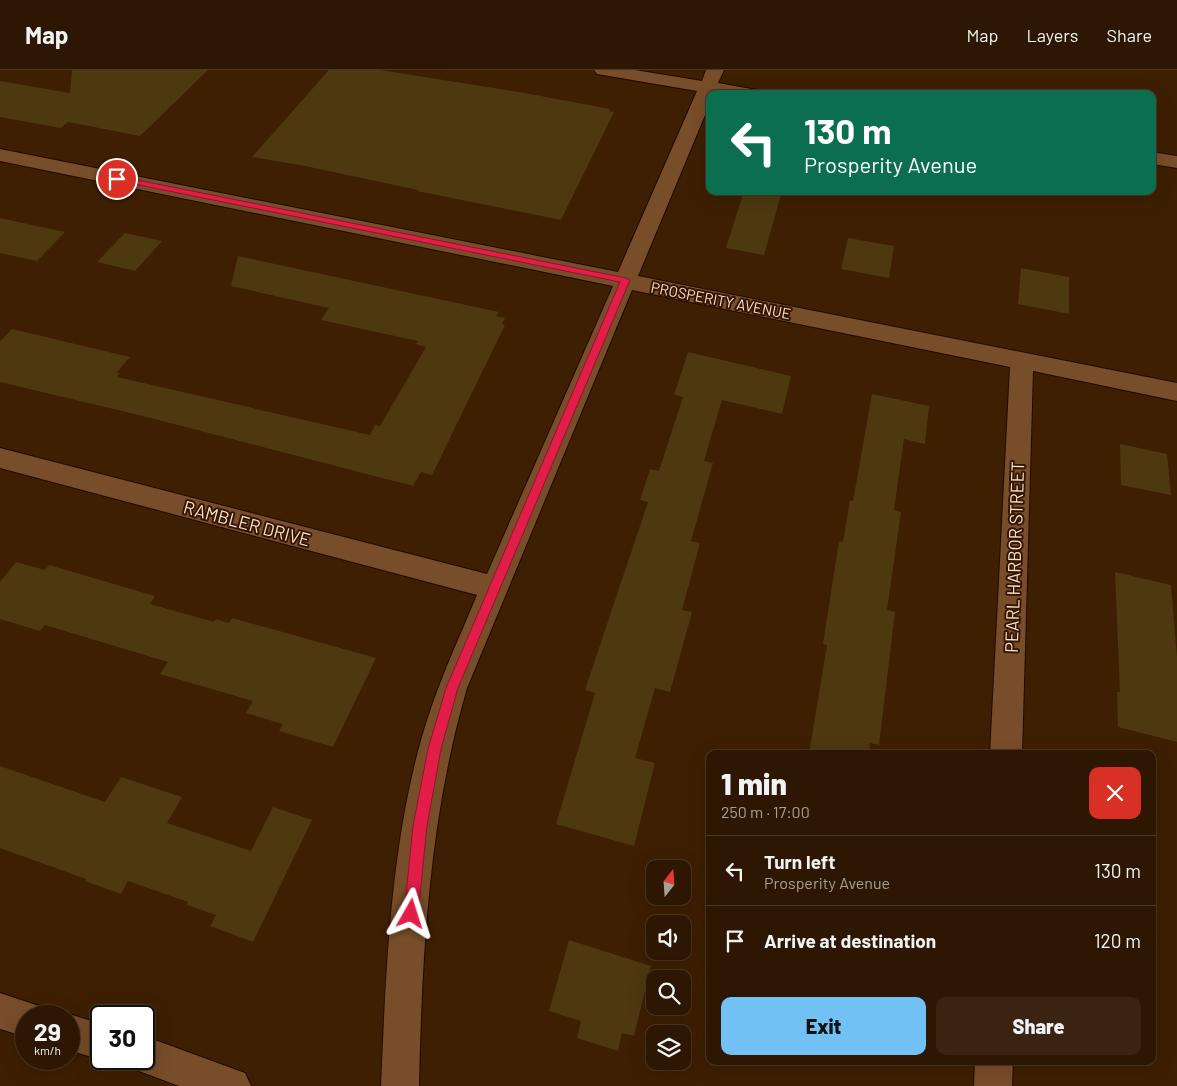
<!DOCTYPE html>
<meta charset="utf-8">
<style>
:root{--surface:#2e1702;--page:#3a2411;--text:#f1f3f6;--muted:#a79f99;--line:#493624;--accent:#72c1f5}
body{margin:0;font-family:Barlow,sans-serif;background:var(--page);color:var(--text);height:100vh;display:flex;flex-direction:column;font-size:19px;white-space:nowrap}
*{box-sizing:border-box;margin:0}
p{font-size:16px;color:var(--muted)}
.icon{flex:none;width:28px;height:28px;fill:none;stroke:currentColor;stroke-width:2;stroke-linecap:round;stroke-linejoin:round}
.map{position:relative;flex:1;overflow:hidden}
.sheet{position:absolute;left:706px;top:680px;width:450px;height:315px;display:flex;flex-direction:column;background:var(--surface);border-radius:10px;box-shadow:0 5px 20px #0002,0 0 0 1px var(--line)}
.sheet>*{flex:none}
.banner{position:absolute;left:706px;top:20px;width:450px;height:105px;border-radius:10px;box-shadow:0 5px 20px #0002,0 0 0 1px var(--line);background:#0b6e4f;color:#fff;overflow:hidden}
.needle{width:32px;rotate:17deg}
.controls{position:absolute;left:646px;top:790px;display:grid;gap:10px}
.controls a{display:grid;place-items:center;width:45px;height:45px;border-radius:10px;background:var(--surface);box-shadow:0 5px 20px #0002,0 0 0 1px var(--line);font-size:25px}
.speed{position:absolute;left:15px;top:935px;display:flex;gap:10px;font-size:25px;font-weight:700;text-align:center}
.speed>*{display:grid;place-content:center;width:65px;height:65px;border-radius:50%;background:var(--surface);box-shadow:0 5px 20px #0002,0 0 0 1px var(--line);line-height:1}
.speed small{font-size:12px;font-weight:400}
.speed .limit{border:2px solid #111;border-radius:8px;background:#fff;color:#111}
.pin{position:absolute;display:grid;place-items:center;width:42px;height:42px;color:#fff;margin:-21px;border:2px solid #fff;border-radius:50%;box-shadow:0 1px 5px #0007}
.me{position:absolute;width:55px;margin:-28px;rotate:6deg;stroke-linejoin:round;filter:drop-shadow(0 0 4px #0008)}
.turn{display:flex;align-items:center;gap:18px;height:105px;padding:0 15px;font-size:22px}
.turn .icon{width:65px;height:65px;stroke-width:2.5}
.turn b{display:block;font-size:35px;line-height:42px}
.round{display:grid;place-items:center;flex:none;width:52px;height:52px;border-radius:10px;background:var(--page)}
.head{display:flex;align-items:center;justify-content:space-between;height:85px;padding:0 15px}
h1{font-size:30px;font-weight:800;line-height:38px}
.cta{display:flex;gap:10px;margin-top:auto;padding:10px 15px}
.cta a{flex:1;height:58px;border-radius:10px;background:var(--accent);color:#111;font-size:20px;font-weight:800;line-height:58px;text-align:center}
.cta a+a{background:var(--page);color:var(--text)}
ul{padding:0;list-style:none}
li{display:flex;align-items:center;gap:15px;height:70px;padding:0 15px;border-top:1px solid var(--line)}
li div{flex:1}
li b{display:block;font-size:19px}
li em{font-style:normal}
header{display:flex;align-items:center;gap:30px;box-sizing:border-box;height:70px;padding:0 25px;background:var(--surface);border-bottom:1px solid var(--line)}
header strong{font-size:24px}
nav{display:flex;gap:28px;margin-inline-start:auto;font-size:18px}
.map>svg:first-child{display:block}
.building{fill:#4d3810}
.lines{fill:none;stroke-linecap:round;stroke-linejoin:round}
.street-casing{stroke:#1f0a00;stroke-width:2}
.street{fill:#784d29;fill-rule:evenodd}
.route{fill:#e11d48;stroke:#92132f}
.labels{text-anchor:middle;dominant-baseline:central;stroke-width:4;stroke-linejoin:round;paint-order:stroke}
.far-street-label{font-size:15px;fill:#fae0cd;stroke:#331500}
.street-label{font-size:18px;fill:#fae0cd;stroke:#331500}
</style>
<header>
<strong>Map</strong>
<nav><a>Map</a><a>Layers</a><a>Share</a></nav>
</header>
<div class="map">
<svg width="1177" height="1016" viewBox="0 0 1177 1016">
<rect width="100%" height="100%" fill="#3e1f02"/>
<g class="building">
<polygon points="72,0 208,0 140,66 68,52 61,58 0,47 0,11 70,23"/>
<polygon points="329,0 380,0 525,23 610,39 609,41 614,42 561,150 417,121 418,120 305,96 252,87"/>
<polygon points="744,121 782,121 764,185 726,178"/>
<polygon points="0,148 65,162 37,191 0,183"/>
<polygon points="125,163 162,171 135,201 97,192"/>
<polygon points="848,168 894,176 889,208 841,199"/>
<polygon points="238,186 499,242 496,246 505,248 502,254 505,255 432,405 421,402 413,416 147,347 0,312 0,271 12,259 130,287 117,302 120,303 117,307 370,365 375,355 380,356 426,277 416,274 418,271 321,250 329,238 231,216"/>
<polygon points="1021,198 1069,207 1069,244 1018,234"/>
<polygon points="688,282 791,306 782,344 722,330 704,391 713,393 691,471 700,473 682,540 692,542 670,622 655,618 635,688 655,693 634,776 556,754 595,623 585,620 648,432 640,430 650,399 659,401 683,327 674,325"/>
<polygon points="872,324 929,336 925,374 904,369 894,440 901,442 887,540 895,542 879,675 870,673 869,684 809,684 827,575 823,574 839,471 843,472 850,430 853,431"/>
<polygon points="1120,374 1167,384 1171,425 1121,415"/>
<polygon points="16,492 45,500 49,495 155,526 150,534 214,552 216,549 229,553 232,548 376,588 333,677 279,661 283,654 246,643 253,631 160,604 168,592 45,555 40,561 0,549 0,512"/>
<polygon points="1115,502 1171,515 1177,587 1177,672 1118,657 1117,622 1120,622"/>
<polygon points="0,696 105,732 121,707 182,727 167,753 251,781 273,737 312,750 253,872 210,856 216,845 187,835 188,832 128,811 121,824 85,811 86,809 0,778"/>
<polygon points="569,870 651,896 634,966 622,963 618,981 577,968 581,951 549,941"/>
</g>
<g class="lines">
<g class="street-casing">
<g id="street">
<path d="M594 0H635L702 11 706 0H724L718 13 757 20 760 24H710V33L638 206 1177 313V331L1033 301 1022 684H990L1010 297 632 220 467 618C429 748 422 882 419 1016H381C386 901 390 782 421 670 435 620 457 573 477 525L0 398V378L487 504 613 216 0 91V79L618 202 697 21 603 5 597 4Z"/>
<polygon points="1152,82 1177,86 1177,98 1152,94"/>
<polygon points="0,923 39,936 43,946 26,946 26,967 0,959"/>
<polygon points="69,944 101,954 101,989 105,989 101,990 69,980 69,946 63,946"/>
<polygon points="144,966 245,1003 251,1016 179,1016 131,998 127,989 144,989"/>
<polygon points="975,991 1013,991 1012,1016 974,1016"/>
</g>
</g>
<use href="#street" class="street"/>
</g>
<polygon class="route" points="117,106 626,208 630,210 458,618 441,679 427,756 418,844 416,849 411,851 406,849 404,844 413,756 428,679 446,618 620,212 114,110 114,107"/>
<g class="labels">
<g class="far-street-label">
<text transform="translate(721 230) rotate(11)">PROSPERITY AVENUE</text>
</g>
<g class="street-label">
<text transform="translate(247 453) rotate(15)">RAMBLER DRIVE</text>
<text transform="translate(1014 487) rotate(-88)">PEARL HARBOR STREET</text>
</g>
</g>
</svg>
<div class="controls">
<a><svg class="needle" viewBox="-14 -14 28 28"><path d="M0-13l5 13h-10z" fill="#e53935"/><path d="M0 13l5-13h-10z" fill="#a79f99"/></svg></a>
<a><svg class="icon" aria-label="sound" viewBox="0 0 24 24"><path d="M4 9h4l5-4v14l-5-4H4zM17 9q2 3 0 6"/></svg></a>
<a><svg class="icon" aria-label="search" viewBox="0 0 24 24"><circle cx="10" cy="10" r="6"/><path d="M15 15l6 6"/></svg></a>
<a><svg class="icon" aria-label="layers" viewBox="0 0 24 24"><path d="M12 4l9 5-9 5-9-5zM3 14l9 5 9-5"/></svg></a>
</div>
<div class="speed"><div>29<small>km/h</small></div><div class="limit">30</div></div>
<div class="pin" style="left:117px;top:109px;background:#d93025"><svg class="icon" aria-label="arrive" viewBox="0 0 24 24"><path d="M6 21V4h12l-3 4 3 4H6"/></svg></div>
<svg class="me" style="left:411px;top:844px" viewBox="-20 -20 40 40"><path d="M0-17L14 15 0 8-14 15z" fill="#e11d48" stroke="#fff" stroke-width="4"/></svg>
<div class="banner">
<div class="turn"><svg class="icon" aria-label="left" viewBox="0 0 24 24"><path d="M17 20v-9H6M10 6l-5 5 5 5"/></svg><div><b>130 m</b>Prosperity Avenue</div></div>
</div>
<section class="sheet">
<div class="head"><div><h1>1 min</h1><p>250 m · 17:00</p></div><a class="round" style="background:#d93025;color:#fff"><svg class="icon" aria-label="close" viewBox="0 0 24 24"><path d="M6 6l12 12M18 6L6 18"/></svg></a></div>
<ul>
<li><svg class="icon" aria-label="left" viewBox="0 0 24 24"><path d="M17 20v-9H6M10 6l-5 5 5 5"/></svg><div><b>Turn left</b><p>Prosperity Avenue</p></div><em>130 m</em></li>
<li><svg class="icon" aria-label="arrive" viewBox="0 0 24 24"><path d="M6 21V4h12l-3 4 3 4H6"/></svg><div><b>Arrive at destination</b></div><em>120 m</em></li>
</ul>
<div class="cta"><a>Exit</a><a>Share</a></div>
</section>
</div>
